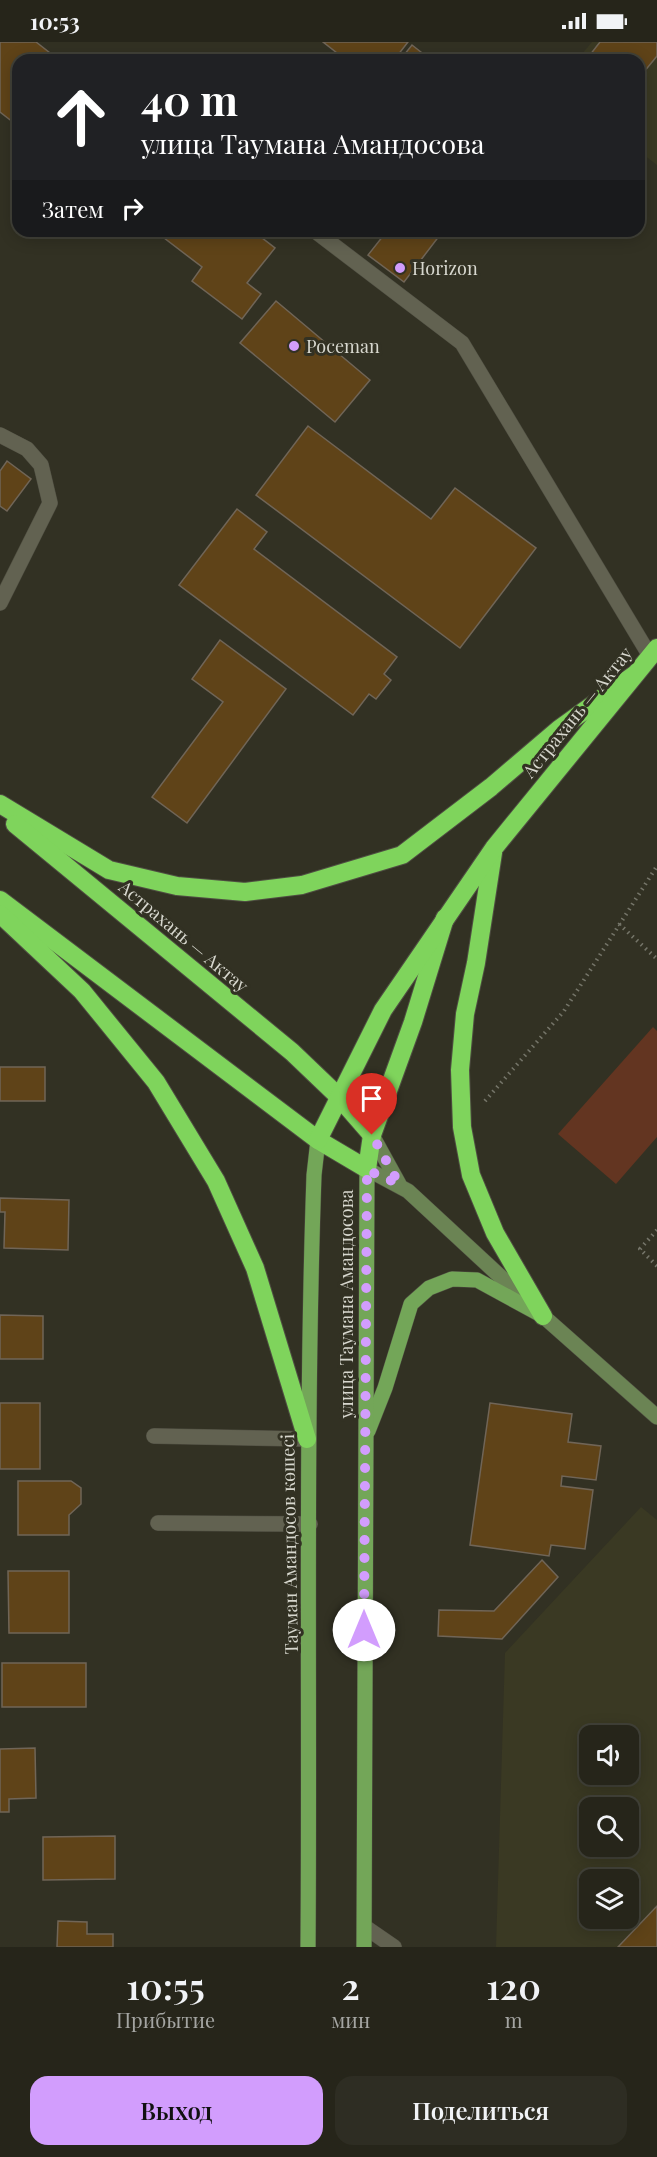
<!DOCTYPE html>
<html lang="ru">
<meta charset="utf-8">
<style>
:root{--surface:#26251a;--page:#2e2d23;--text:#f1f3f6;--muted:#a4a5a2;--line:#424239;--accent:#d29dfd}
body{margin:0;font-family:"Playfair Display",serif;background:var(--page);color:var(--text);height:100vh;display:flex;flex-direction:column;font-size:22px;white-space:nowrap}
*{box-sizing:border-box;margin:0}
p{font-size:20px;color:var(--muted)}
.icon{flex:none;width:33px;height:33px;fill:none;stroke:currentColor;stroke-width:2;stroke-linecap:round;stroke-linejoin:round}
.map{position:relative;height:1905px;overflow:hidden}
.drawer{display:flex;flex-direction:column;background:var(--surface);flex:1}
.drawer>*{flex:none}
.top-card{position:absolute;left:12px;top:12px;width:633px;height:183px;border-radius:18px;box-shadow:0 3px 15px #0003,0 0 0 2px var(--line);background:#202124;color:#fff;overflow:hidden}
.tools{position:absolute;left:579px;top:1683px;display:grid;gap:12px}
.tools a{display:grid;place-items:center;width:60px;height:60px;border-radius:12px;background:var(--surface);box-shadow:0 3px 15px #0003,0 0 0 2px var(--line);font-size:30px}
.pin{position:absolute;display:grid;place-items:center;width:51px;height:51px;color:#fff;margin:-62px -26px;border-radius:50% 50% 50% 0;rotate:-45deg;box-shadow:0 0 6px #0007}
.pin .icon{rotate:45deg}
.me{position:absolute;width:66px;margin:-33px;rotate:0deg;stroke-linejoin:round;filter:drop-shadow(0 0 4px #0008)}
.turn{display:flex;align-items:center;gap:21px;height:126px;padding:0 30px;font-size:27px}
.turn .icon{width:78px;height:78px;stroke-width:2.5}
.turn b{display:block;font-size:42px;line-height:51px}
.then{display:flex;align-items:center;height:57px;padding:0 30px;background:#0003;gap:12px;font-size:22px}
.eta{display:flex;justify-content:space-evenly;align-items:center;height:102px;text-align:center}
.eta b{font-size:36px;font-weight:600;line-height:42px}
.button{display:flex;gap:12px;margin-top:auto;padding:12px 30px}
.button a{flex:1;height:69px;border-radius:18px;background:var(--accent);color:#111;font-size:24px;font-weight:600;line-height:69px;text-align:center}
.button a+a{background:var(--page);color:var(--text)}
.status{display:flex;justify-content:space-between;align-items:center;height:42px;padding:0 30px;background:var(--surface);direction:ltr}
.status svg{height:16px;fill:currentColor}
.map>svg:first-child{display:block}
.built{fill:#3a3923;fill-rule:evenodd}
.green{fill:#633521}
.building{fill:#5f4318;stroke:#706557;stroke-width:1.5}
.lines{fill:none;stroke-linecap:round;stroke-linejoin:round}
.lane-casing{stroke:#4f4e42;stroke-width:16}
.secondary-casing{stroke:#4f4e42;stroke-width:16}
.primary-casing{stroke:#4f4e42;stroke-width:16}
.highway-casing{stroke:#4f4e42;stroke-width:20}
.path{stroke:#757569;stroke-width:4;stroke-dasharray:1.5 4.5;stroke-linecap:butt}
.lane{stroke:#626251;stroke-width:15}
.secondary{stroke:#6b8454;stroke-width:15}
.primary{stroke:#73a658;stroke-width:15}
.highway{stroke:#7fd45c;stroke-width:18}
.route{stroke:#d29dfd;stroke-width:10;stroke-dasharray:0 18}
.poi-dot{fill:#d29dfd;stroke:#323123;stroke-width:2}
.labels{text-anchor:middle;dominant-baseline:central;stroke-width:6;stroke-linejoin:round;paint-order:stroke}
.poi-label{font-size:18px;fill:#d7d7ce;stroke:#323123;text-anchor:start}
.street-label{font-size:18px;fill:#d7d7ce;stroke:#323123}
</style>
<div class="status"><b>10:53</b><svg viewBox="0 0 49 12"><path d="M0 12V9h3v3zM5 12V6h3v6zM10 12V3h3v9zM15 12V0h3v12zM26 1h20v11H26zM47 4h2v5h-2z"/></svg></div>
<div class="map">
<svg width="657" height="1905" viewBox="0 0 657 1905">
<rect width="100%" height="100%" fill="#323123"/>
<g class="built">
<polygon points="592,0 657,0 657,123 639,109 639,18 577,18"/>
<path d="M641 1465 657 1478V1905H496L505 1611ZM590 1694H628V1732H590ZM590 1766H628V1804H590ZM590 1838H628V1876H590Z"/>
</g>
<polygon class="green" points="653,985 657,989 657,1095 616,1142 558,1092"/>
<g class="building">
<polygon points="0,0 36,0 59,18 18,18 18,84 0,70"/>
<polygon points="323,0 408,0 394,18 346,18"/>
<polygon points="600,0 657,0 657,14 639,36 639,18 586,18"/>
<polygon points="412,3 431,18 400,18"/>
<polygon points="155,189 253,189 275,206 247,241 261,252 242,277 192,239 202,225"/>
<polygon points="387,189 443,189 404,240 368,213"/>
<polygon points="276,259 370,338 335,380 240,301"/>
<polygon points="308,384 431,477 455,446 536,506 460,606 256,453"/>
<polygon points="7,419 31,437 7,469 0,464 0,429"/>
<polygon points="237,467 267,490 254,507 397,615 384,632 391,638 376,657 369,652 353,673 179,543"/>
<polygon points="220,598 286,647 187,781 152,755 223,660 192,637"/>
<rect x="0" y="1025" width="45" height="34"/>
<polygon points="0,1156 69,1158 68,1208 4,1206 5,1170 0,1170"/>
<polygon points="0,1273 43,1274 43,1317 0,1317"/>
<rect x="0" y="1361" width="40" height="66"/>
<polygon points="490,1361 572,1372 568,1400 601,1404 596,1438 562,1434 561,1444 593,1448 585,1507 551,1503 549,1514 470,1503"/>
<polygon points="18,1439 71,1439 81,1446 81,1462 69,1473 69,1493 18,1493"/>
<polygon points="542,1518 558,1535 502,1597 438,1594 439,1568 494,1569"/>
<polygon points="8,1529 69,1529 69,1591 9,1591"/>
<rect x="2" y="1621" width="84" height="44"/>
<polygon points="35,1706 36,1756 9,1757 9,1770 0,1770 0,1707"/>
<polygon points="115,1794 115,1837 43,1838 43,1795"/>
<polygon points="657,1864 657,1905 618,1905"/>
<polygon points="58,1879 87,1880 87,1892 113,1892 113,1905 57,1905"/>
</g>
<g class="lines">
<g class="lane-casing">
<g id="lane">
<polyline points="315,189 462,301 650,614"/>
<polyline points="0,393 27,407 41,423 50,461 0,561"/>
<polyline points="154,1394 307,1397"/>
<polyline points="158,1481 310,1482"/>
<polyline points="365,1885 394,1905"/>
</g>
</g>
<g class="secondary-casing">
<g id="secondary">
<polyline points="372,1093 399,1142"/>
<polyline points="367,1127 408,1149 543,1274 657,1375"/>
</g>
</g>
<g class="primary-casing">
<g id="primary">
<polyline points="368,1389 385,1346 411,1262 429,1246 452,1237 477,1238 543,1274"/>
<path d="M308 1905C310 1648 305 1390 314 1133L318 1098"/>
<polyline points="364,1905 367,1127"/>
</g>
</g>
<g class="highway-casing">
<g id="highway">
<polyline points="0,762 109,828 177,844 245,850 302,843 402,813 491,745 559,687 634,633"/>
<polyline points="15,782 292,1010 338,1054 372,1093"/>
<polyline points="493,811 476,921 465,972 460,1028 462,1085 471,1133 495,1191 543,1274"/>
<polyline points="0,858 318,1098 367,1127 372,1093 413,980 445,876"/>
<polyline points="0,872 82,949 156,1040 216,1139 255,1226 307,1397"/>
<polyline points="318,1098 383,968 494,806 657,606"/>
</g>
</g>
<g class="path">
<polyline points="619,882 657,917"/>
<polyline points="485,1059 564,969 657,824"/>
<polyline points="657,1188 640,1207 657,1224"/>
</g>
<use href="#lane" class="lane"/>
<use href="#secondary" class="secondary"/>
<use href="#primary" class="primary"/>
<use href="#highway" class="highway"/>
</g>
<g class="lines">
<polyline class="route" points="364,1588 367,1128 399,1142 372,1093"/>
</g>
<g class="poi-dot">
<circle cx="400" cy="226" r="6"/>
<circle cx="294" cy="304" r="6"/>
</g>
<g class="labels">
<g class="poi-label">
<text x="412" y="226">Horizon</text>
<text x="306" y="304">Poceman</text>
</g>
<g class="street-label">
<text transform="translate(577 670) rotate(-51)">Астрахань — Актау</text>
<text transform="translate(184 894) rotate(40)">Астрахань — Актау</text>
<text transform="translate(346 1262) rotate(-90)">улица Таумана Амандосова</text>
<text transform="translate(289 1502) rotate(-91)">Тауман Амандосов көшесі</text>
</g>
</g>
</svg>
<div class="tools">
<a><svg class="icon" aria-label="sound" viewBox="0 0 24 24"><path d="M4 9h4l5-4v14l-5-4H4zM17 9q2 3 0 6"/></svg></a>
<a><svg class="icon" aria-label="search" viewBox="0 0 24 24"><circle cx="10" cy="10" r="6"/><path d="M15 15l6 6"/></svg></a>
<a><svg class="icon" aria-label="layers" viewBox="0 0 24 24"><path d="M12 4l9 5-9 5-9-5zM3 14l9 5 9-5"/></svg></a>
</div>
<div class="pin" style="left:372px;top:1093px;background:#d93025"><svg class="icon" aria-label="arrive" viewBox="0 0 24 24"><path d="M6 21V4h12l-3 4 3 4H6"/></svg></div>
<svg class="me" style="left:364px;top:1588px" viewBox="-20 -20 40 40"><circle r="19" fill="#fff"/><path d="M0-13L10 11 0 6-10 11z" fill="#d29dfd"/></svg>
<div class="top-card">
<div class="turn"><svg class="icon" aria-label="ahead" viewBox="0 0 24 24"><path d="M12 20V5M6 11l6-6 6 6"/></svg><div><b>40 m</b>улица Таумана Амандосова</div></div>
<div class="then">Затем<svg class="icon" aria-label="right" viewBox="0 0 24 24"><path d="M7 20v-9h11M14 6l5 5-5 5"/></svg></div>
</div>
</div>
<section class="drawer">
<div class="eta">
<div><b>10:55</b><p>Прибытие</p></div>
<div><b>2</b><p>мин</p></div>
<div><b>120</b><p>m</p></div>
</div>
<div class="button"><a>Выход</a><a>Поделиться</a></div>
</section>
